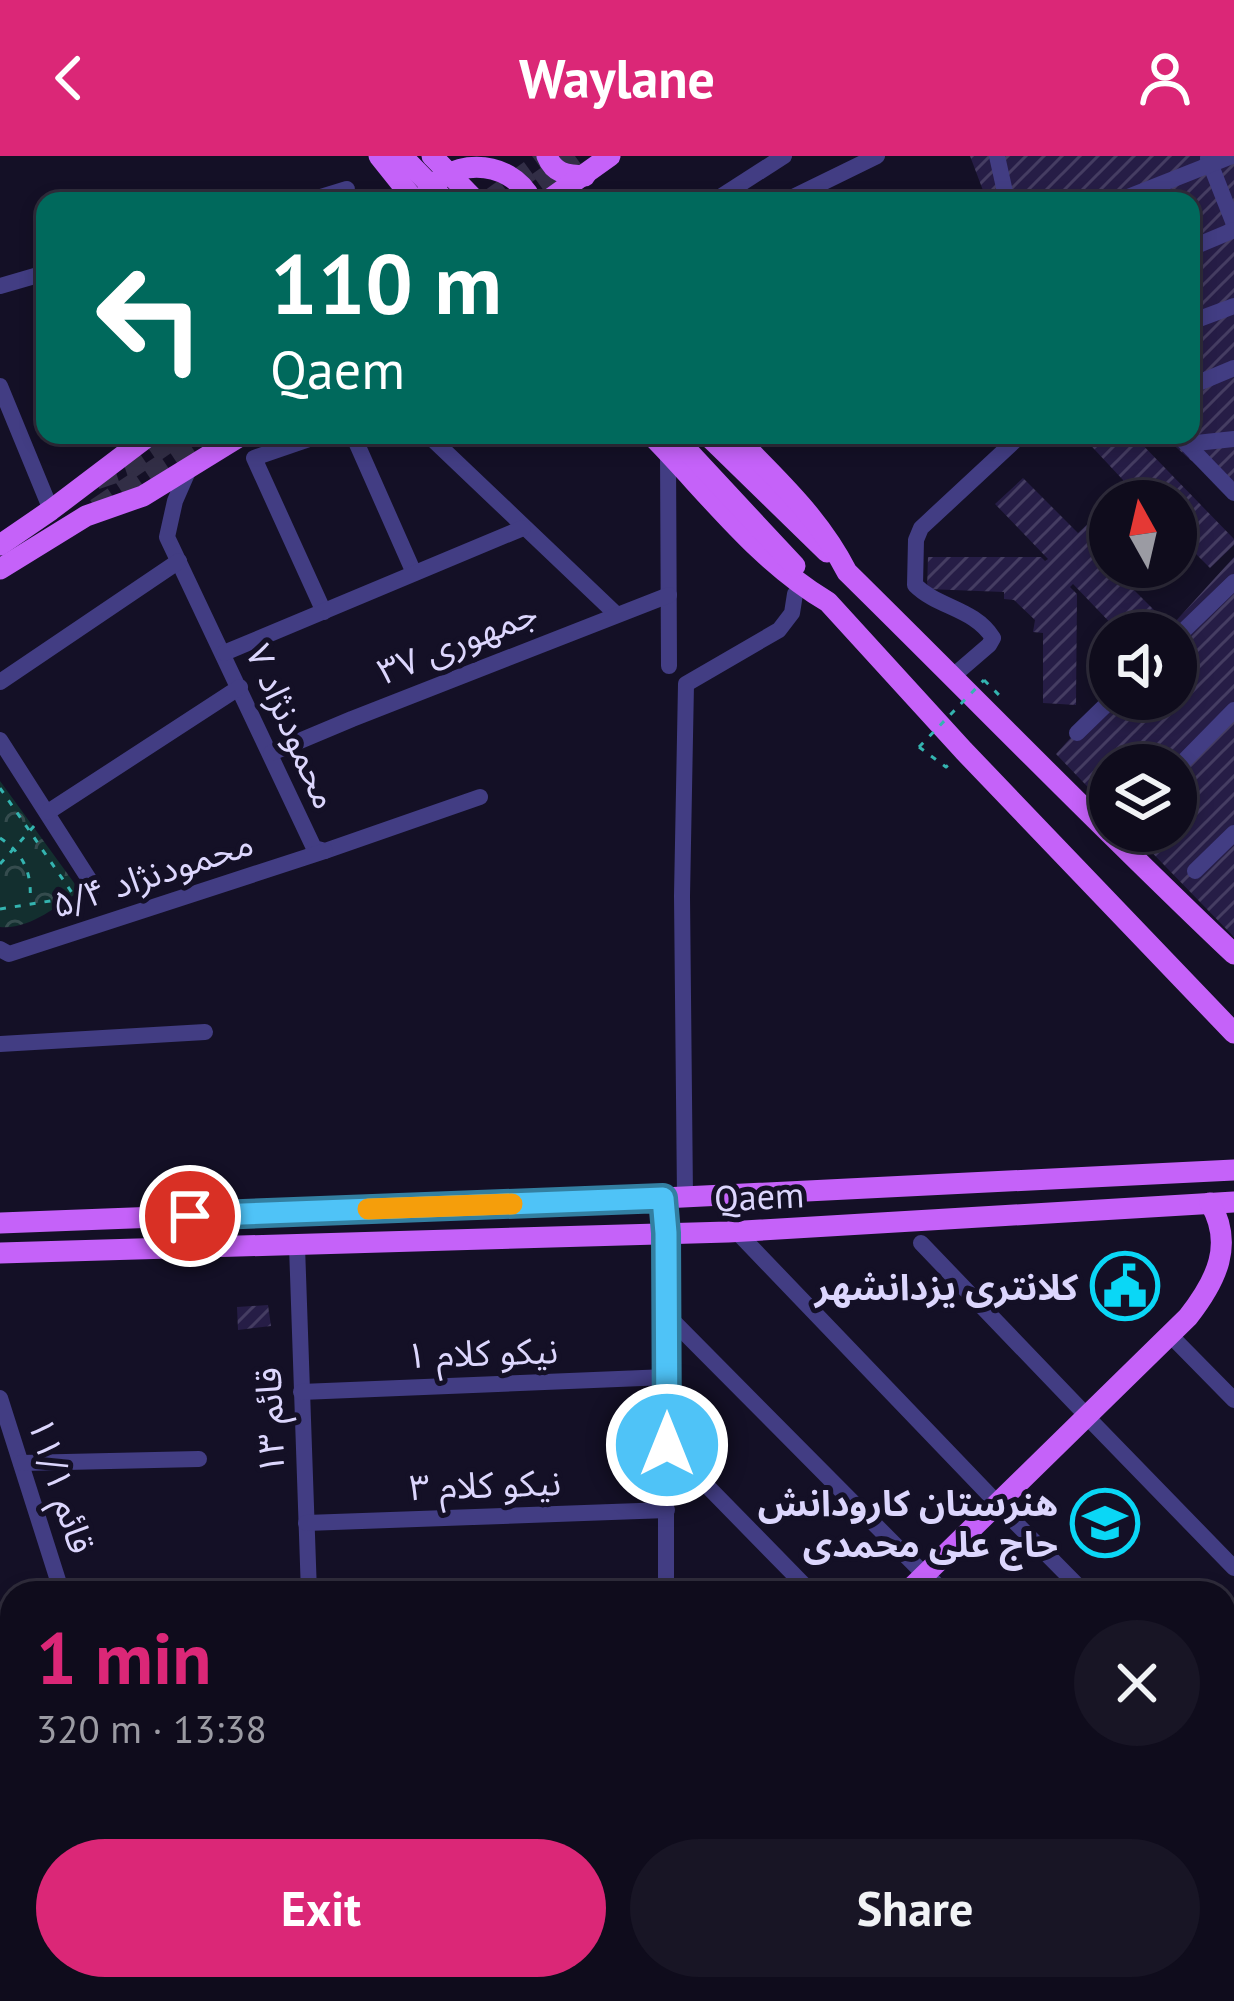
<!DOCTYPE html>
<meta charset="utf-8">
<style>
:root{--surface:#0f0c1c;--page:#181525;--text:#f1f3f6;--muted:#9b9ba3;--line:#2f2c3b;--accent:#db2777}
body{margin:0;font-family:"PT Sans","Noto Sans Arabic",sans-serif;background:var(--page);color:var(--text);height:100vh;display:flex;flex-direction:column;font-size:45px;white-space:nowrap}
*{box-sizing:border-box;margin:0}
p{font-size:39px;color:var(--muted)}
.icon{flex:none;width:66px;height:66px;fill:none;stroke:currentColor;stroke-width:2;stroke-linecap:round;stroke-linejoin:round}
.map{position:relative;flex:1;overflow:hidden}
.details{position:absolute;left:0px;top:1425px;width:1236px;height:420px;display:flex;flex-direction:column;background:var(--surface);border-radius:36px 36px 0 0;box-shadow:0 6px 18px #0003,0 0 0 3px var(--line)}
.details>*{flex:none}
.banner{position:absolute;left:36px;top:36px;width:1164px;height:252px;border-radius:24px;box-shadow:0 6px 18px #0003,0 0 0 3px var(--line);background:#00695c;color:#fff;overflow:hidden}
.needle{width:78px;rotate:352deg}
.tools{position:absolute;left:1089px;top:324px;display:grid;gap:24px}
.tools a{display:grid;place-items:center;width:108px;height:108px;border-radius:50%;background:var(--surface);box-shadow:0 6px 18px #0003,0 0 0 3px var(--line);font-size:60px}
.pin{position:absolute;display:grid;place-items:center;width:102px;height:102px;color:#fff;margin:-51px;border:6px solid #fff;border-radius:50%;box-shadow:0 3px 12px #0007}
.me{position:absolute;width:132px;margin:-66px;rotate:0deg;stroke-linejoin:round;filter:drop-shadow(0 0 9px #0008)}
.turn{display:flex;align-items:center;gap:42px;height:252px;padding:0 36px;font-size:54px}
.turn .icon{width:156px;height:156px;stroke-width:2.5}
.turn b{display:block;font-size:84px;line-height:102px}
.round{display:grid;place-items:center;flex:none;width:126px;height:126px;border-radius:63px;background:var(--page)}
.headline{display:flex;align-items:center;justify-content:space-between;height:204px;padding:0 36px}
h1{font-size:72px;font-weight:800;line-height:90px;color:var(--accent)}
.cta{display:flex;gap:24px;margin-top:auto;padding:24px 36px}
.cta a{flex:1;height:138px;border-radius:72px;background:var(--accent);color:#fff;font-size:48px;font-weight:800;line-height:138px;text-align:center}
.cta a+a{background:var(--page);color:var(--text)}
header{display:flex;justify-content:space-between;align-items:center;height:156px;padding:0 36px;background:var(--accent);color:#fff;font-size:54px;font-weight:800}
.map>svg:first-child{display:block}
.park{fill:url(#park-crowns)}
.building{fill:url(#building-hatch)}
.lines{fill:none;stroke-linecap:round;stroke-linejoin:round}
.major-tunnel{stroke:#322e46;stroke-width:21;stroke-dasharray:21 10;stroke-linecap:butt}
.path{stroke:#34b4b0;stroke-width:3;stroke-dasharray:6 9;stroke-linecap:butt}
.minor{stroke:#423d83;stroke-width:16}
.major{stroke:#c562f9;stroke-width:21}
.path-bridge{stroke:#34b4b0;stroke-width:3;stroke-dasharray:6 9;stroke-linecap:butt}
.major-bridge{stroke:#c562f9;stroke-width:21}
.route-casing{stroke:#337fa1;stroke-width:30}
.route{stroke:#4fc3f7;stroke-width:21}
.slow{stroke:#f59e0b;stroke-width:21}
.labels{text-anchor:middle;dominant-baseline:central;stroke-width:10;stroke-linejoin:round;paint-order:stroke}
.street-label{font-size:36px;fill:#dcd6fd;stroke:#141026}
.poi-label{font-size:36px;font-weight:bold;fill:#dcd6fd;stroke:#141026;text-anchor:end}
</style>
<header><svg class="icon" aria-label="back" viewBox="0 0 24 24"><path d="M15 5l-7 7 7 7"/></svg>Waylane<svg class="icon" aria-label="person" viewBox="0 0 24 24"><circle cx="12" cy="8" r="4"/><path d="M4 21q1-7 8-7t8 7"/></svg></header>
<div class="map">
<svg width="1234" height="1845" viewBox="0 0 1234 1845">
<defs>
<pattern id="park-crowns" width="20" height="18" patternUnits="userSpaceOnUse" patternTransform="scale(3)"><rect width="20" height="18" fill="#132f2f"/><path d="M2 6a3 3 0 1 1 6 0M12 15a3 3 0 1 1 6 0" fill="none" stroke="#354c4e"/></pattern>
<pattern id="building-hatch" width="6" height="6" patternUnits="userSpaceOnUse" patternTransform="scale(3)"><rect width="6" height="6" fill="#261d46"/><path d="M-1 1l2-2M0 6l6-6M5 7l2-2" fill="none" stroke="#453d62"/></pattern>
</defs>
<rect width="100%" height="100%" fill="#141026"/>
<path class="park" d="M0 625 80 735C57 750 29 774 0 771Z"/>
<g class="building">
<polygon points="970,0 1234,0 1234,342 1162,279 1191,279 1191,45 987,45"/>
<polygon points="1081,279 1133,279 1234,383 1234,389 1210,412 1176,378 1176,345 1112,345 1124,334 1123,324"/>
<polygon points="1023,322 1078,377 1110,347 1110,393 1101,401 1154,454 1130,477 1120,477 1073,428 1070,431 1077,438 1076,549 1043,547 1043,477 1033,476 1035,464 1014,444 1004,443 1004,436 927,433 928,401 1041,401 1045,405 1048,403 995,348"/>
<polygon points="1234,401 1234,781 1131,675 1176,675 1176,609 1110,609 1110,654 1056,598 1110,538 1110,543 1176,543 1176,477 1165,477"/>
<polygon points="268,1149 271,1170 238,1174 237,1151"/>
</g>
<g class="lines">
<g class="major-tunnel">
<polyline points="488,45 550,0"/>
<polyline points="513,45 575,0"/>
<polyline points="96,323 132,311 179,279"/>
<polyline points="96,353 207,279"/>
</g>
<g class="path">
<polyline points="984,524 1005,545"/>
<polyline points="919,591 946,611 952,606"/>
<polyline points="0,632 75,741"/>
<path d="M0 682C24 698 32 717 30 745"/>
<polyline points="0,708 35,669"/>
<polyline points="0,753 75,741 81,737"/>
</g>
<g class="minor">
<polyline points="997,0 1007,45"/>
<polyline points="1208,2 1234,68"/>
<polyline points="308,45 347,33"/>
<polyline points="714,45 784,0"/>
<polyline points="785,45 877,0"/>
<polyline points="1118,45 1232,0"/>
<polyline points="1191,92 1234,74"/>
<polyline points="0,130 45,117"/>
<polyline points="1191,166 1234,150"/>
<polyline points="0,230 51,354"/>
<polyline points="1191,230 1234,212"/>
<polyline points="321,279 254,302 324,456"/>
<polyline points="353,279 414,417"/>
<polyline points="428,279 616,458"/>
<polyline points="1178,279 1234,337"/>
<polyline points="1187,288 1234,283"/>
<polyline points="668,296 669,510"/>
<polyline points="189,313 175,345 167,381 314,692 325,695 480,641"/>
<polyline points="1176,482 1234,426"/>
<polyline points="224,497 523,372"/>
<path d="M953 520 989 489 993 482C974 452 938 452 915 429L916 384 921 372 1021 279"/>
<polyline points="0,526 179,405"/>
<polyline points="1077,577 1112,543"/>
<polyline points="0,584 94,731"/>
<polyline points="271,597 352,563 669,439"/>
<polyline points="1176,613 1234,554"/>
<polyline points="48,656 240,531"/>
<polyline points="1195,715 1234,677"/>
<polyline points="0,793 9,798 325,695"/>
<polyline points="0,888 205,876"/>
<polyline points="685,1041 682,740 686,528 779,474 792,457 795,438 802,430"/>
<polyline points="737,1076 998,1348"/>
<polyline points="666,1077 666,1437"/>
<polyline points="921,1087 1087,1260"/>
<polyline points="297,1090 309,1437"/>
<polyline points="666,1158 925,1419"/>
<polyline points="1177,1186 1234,1244"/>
<polyline points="301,1236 667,1221"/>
<polyline points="0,1242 62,1437"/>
<polyline points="1094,1268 1234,1412"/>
<polyline points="667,1289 812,1437"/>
<polyline points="21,1307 199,1303"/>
<polyline points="1005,1356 1085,1437"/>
<polyline points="306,1367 667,1354"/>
<polyline points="934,1426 944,1437"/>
<polyline points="0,1553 12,1553"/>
<polyline points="1224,1578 1234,1588"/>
<polyline points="1224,1729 1234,1740"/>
<polyline points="1224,1820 1234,1821"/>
<polyline points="437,1833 541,1845"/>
</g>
<g class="major">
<polyline points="379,0 415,45"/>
<path d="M547 0C554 18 567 19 585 20"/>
<path d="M422 45C443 0 510 0 532 45"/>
<polyline points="547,45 610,0"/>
<path d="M651 279C708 337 758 405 828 446L964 595 1234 877"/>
<polyline points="673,279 795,410"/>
<polyline points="707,279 827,396"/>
<path d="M734 279C776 322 819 361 847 416 976 543 1102 673 1234 798"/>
<polyline points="0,389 51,354 150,279"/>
<polyline points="0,413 86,360 143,340 242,279"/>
<polyline points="0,1067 663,1042 1234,1014"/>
<polyline points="0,1097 728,1076 1234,1046"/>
<path d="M906 1437 1188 1161C1217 1124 1234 1088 1210 1047"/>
<polyline points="628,1845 630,1833"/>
</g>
<polyline class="path-bridge" points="919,591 984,524"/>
<g class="major-bridge">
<polyline points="402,0 446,45"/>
<polyline points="432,0 476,45"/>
</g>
</g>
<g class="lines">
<g class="route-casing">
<polyline id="route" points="190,1060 663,1042 666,1077 667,1289"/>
</g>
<use href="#route" class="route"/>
<polyline class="slow" points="368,1053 512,1048"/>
</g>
<defs>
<g id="civic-ring" transform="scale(3.45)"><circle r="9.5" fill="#141026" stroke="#0ad7f6" stroke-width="1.5"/><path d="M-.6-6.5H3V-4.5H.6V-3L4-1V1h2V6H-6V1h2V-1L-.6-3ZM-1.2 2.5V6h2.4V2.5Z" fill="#0ad7f6"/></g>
<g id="school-ring" transform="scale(3.45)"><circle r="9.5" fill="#141026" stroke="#0ad7f6" stroke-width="1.5"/><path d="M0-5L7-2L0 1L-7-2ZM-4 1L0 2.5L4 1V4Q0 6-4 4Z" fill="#0ad7f6"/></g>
</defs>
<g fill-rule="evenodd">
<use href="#civic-ring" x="1125" y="1130"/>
<use href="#school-ring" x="1105" y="1367"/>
</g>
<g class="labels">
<g class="street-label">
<text transform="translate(457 485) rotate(-22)">جمهوری ۳۷</text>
<text transform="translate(293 570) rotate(66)">محمودنژاد ۷</text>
<text transform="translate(152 717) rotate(-18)">محمودنژاد ۵/۴</text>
<text transform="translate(759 1040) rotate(-3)">Qaem</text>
<text transform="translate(482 1196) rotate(-2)">نیکو کلام ۱</text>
<text transform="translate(269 1265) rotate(-92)">قائم ۱۳</text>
<text transform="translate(485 1328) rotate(-2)">نیکو کلام ۳</text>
<text transform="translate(62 1329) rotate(72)">قائم ۱۱/۱</text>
</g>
<g class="poi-label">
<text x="1078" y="1130">کلانتری یزدانشهر</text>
<text x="1058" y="1346">هنرستان کارودانش<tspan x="1058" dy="41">حاج علی محمدی</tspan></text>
</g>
</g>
</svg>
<div class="tools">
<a><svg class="needle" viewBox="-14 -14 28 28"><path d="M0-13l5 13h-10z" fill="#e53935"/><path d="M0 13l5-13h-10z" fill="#9b9ba3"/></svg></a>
<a><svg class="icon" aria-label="sound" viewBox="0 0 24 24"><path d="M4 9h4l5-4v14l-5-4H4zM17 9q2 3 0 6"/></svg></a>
<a><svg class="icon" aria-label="layers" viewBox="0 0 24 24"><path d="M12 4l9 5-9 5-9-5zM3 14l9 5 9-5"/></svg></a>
</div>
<div class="pin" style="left:190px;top:1060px;background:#d93025"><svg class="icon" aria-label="arrive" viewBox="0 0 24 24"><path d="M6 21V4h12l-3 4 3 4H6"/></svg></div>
<svg class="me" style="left:667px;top:1289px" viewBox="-20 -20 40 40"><circle r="17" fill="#4fc3f7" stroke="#fff" stroke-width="3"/><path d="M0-11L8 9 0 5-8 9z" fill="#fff"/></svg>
<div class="banner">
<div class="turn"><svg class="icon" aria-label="left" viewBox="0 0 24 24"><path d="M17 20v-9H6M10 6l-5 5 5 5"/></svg><div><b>110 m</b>Qaem</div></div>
</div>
<section class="details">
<div class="headline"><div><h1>1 min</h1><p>320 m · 13:38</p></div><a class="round"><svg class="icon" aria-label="close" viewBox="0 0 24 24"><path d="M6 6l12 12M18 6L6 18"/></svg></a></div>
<div class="cta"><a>Exit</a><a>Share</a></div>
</section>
</div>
